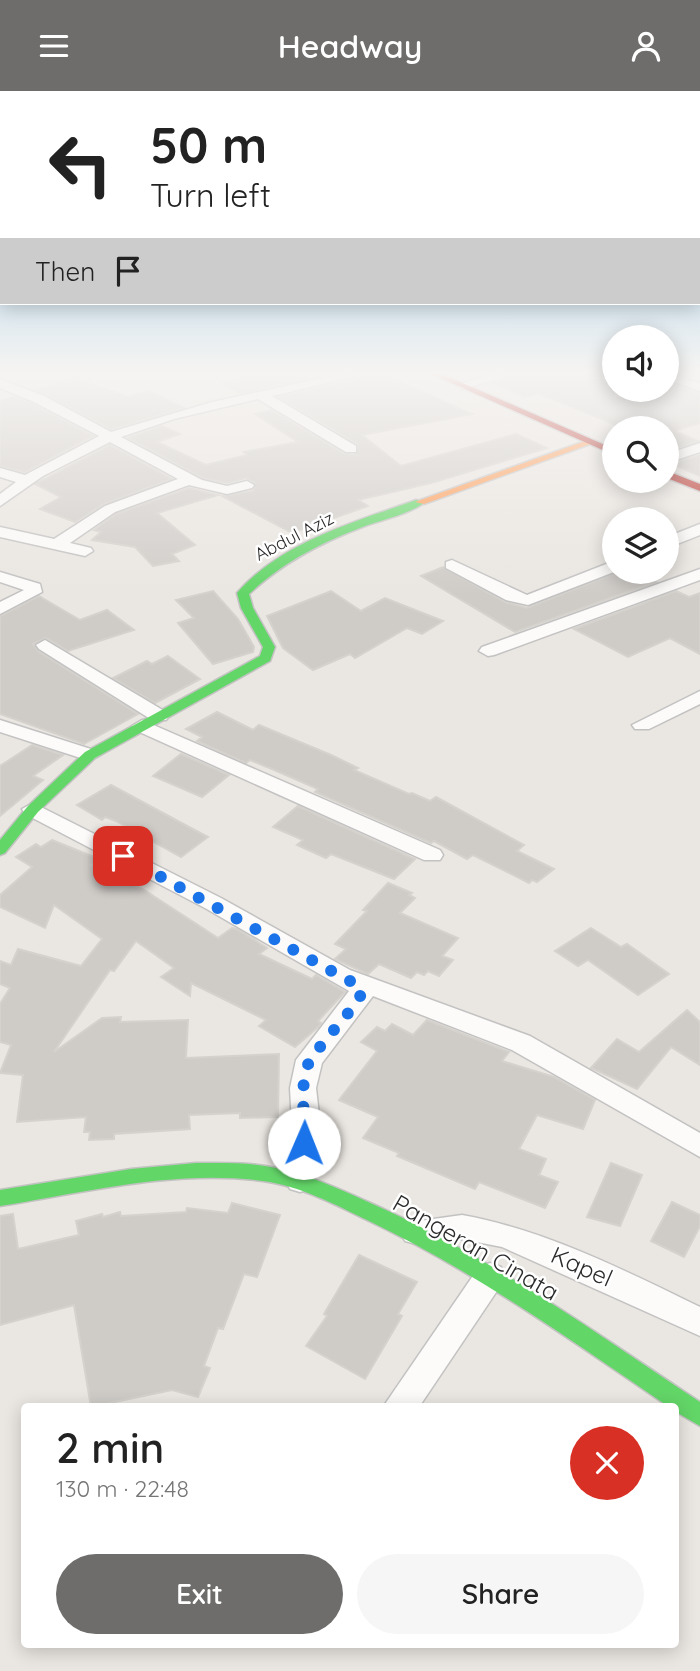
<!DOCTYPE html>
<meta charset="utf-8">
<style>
:root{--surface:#fff;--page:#f6f6f6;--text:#222;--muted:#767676;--accent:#6e6d6b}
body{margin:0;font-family:Quicksand,sans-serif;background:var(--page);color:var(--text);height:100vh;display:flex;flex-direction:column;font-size:26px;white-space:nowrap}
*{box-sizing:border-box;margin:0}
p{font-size:23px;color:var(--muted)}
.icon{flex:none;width:38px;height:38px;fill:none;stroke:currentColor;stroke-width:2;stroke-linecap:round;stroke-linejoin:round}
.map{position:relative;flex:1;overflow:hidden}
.details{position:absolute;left:21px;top:1312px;width:658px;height:245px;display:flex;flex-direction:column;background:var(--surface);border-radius:7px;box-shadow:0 4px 18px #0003}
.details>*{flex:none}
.banner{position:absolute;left:0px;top:0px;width:700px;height:214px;box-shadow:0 4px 18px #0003;background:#fff;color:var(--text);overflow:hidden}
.buttons{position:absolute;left:602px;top:234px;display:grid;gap:14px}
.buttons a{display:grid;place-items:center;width:77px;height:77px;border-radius:50%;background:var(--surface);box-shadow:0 4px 18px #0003;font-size:35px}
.pin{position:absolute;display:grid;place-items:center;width:60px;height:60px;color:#fff;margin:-30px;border-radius:14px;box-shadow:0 4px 10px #0006}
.me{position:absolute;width:77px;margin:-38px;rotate:1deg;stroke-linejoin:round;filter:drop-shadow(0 0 5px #0008)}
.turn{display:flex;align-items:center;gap:24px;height:147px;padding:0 35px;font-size:32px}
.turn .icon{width:91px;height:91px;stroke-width:2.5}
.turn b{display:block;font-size:49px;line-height:60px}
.then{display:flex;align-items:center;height:66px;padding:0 35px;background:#0003;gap:14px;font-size:26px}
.round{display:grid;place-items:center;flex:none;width:74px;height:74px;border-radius:37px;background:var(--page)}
.summary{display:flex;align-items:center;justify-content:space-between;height:119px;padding:0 35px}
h1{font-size:42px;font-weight:600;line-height:52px}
.primary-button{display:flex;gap:14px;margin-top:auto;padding:14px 35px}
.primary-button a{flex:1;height:80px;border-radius:42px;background:var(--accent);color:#fff;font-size:28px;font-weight:600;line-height:80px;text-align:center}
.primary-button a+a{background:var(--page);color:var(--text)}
header{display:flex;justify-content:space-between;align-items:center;height:91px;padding:0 35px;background:var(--accent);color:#fff;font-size:32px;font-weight:600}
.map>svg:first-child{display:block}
.building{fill:#cfccc8;stroke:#d5d2cd;stroke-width:2}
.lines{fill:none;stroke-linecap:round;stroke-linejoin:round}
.street-casing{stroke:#c3c2c2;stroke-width:3}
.fast-casing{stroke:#c3c2c2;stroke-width:3}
.slow-casing{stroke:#c3c2c2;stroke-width:3}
.jam-casing{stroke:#c3c2c2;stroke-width:3}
.street{fill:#fcfbfa;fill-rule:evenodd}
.fast{fill:#63d668;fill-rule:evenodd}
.slow{fill:#ff974d;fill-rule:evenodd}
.jam{fill:#b3261e;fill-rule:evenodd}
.route{stroke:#1a73e8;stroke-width:12;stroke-dasharray:0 21.6}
.labels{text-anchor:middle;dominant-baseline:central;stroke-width:5;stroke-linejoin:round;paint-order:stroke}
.far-street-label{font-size:18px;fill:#2c2c2c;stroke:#fff}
.near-street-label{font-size:24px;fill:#2c2c2c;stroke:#fff}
</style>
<header><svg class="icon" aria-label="menu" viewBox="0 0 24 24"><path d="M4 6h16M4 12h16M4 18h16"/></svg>Headway<svg class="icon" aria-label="person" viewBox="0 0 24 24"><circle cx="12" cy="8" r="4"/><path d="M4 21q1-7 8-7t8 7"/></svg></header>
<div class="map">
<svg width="700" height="1580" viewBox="0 0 700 1580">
<rect width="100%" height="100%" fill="#eae6e1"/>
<g class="building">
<polygon points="253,283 330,283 240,302 222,293"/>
<polygon points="382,283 472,323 362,344 401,375 516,343 547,357 431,392 358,409 368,415 292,442 222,405 253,400 255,392 246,387 227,392 203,387 128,347 162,335 180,343 157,351 206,374 247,364 244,361 298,351 255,323 271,319 345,363 356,364 357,353 279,306"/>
<polygon points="519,283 585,283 614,295 614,307 635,299 667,299 667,291 700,302 700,332 674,340 698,350 667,360 667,338 626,338 538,302 525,306 493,292"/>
<polygon points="73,287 128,306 149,300 184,317 111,338 35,299"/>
<polygon points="14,306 33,313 93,345 25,381 0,375 0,310"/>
<polygon points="110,354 172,388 104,413 75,431 40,418 61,406 35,393"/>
<polygon points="700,364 700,385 672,373"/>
<polygon points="189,397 218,404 157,422 195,454 172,463 179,470 153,475 135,456 92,449 101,441 94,439 116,423"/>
<polygon points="443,476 505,511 527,517 617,481 635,481 656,491 515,541 421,485"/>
<polygon points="213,500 238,528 254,556 253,561 213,573 178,532 194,527 176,509"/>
<polygon points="331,500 361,520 385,507 443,530 422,543 407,537 355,567 350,563 313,579 283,557 267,525"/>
<polygon points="676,500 689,506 700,502 700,563 670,547 628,566 574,538"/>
<polygon points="39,505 80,529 107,519 134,539 68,560 46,547 33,553 38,560 138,623 84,653 0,623 0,525"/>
<polygon points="168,565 200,588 155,612 113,587 147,570 152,573"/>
<polygon points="217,621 253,639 259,634 331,664 358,677 354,679 409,703 412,702 430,710 436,706 524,754 517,760 554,778 537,791 532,789 529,792 473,764 467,768 434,750 431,752 315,701 318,698 272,678 250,669 246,672 197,650 202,646 186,638"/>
<polygon points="32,654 63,664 33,685 43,689 0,725 0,675"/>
<polygon points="181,663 229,684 202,706 153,685"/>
<polygon points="111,694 189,736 208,746 181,766 116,730 105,726 102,729 77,714"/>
<polygon points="298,715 415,768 394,788 331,763 326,767 297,754 303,749 273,736"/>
<polygon points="52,749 99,768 91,774 144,799 218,847 232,837 237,838 267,857 259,863 312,888 316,884 345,901 318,930 321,932 318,936 295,956 259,935 266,929 191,892 190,905 161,886 174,877 136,850 114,880 110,879 54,961 102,927 121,926 120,931 188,929 186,967 279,963 278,1026 240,1027 240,1022 189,1024 190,1038 114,1043 114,1048 89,1049 90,1041 84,1041 86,1026 17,1031 23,984 0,982 11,954 0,951 0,913 10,897 0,893 0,870 11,874 18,858 81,875 102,848 54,814 45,837 0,816 0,804 32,776 16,766 36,753 41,756"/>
<polygon points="388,792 412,802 409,804 415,807 400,822 458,847 442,865 453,869 439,885 428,880 424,884 417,881 411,887 379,873 368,883 335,868 346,858 335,853 367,820 363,819"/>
<polygon points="591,837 621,856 627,853 669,883 638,904 588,869 578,875 555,860"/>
<polygon points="687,919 700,931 700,974 671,956 637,998 591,977 617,948 639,961"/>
<polygon points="427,929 509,961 502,970 554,986 595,1009 583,1038 537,1024 519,1058 546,1068 539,1084 558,1091 545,1117 479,1091 475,1098 397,1065 399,1062 363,1047 378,1026 339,1009 377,960 361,951 377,936 385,940 392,933 413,944"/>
<polygon points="611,1072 642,1084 620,1135 587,1126"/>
<polygon points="672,1111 700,1124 700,1135 684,1166 651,1150"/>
<polygon points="232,1112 280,1124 257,1186 244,1183 223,1238 218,1237 204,1275 210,1277 198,1306 172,1299 91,1316 74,1214 0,1234 0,1125 13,1123 18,1158 79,1144 76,1130 102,1123 103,1126 120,1121 121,1125 186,1121 187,1117 228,1122"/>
<polygon points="359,1164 417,1191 398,1223 402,1225 365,1288 306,1255 327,1225 324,1223"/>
</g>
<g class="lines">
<g class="street-casing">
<g id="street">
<polygon points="342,283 364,283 272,305 356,355 356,361 346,361 258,308 174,328 121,346 202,389 227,395 247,390 254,394 252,397 227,403 189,394 115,421 70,452 91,457 93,460 85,465 0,446 0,436 54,448 105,415 178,388 110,351 43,385 0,415 0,403 16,391 0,386 0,377 25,384 99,345 34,311 0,297 0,288 44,305 111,341 212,311"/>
<polygon points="494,283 516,283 462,298 456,294"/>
<polygon points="667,283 700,292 700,300 667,288"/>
<polygon points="700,352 700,361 667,372 667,363"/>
<polygon points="700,433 700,444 667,457 667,446"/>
<polygon points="452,469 527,504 614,470 614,481 528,514 506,509 446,477 446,471"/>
<polygon points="700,478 700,489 494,564 488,565 479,560 482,556"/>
<polygon points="0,481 40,493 42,501 0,523 0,511 24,499 0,491"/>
<polygon points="45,549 166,621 169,625 166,629 152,629 39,558 36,554"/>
<polygon points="700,600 700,613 649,638 635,638 632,634"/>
<polygon points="0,629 97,660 100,664 90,670 0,641"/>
<polygon points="142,629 440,759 443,764 440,769 424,769 135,639 132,635"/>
<polygon points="33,712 221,807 350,879 530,945 700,1042 700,1066 512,959 373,905 322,972 316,997 320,1033 314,1090 310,1098 300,1101 290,1098 286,1090 292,1033 290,997 296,969 349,900 205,817 25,723 22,718"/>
<path d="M462 1124C545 1139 624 1179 700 1216V1245L502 1156 462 1148 416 1153 405 1150 401 1141 405 1132Z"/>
<polygon points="490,1172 501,1176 505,1185 501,1194 419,1316 383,1316 479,1176"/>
</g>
</g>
<g class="fast-casing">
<g id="fast">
<path d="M416 409 425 411C410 423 384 428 365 435 322 451 283 471 249 503L253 517 275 556 270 570 95 667 38 721 5 762 0 764V749L28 715 85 661 260 565 263 556 241 517 237 502C281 451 355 431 416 409Z"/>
<path d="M196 1072C223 1072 250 1071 276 1077 314 1085 350 1103 386 1119 497 1171 598 1243 700 1311V1335L676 1321V1316H669C571 1249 474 1180 367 1129 334 1113 300 1095 263 1090 176 1078 86 1101 0 1115V1099L131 1078Z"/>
</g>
</g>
<g class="slow-casing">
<polygon id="slow" points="588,349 596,351 424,413 415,411"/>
</g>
<g class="jam-casing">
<g id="jam">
<polygon points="431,283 442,283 614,358 614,364"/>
<polygon points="667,380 700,393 700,400 667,387"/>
</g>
</g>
<use href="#street" class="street"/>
<use href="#fast" class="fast"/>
<use href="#slow" class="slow"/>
<use href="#jam" class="jam"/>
</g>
<linearGradient id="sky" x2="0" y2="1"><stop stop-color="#85c3ea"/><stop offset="0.56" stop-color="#f6f4f2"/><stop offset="1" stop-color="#f6f4f2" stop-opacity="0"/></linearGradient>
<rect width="700" height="504" fill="url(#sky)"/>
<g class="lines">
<polyline class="route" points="123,765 359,895 362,899 359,909 309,969 303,997 304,1052"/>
</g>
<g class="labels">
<g class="far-street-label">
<text transform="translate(294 445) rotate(-27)">Abdul Aziz</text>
</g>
<g class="near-street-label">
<text transform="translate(476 1156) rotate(30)">Pangeran Cinata</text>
<text transform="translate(582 1175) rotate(24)">Kapel</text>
</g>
</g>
</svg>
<div class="buttons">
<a><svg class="icon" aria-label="sound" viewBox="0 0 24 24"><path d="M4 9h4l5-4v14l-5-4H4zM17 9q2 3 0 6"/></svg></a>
<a><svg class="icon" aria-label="search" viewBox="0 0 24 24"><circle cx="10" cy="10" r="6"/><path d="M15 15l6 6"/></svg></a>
<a><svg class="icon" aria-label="layers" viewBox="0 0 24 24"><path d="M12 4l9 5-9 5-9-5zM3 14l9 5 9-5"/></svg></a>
</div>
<div class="pin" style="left:123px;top:765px;background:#d93025"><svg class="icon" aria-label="arrive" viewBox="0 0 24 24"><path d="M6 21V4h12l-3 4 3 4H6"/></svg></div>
<svg class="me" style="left:304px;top:1052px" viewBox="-20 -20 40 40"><circle r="19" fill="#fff"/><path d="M0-13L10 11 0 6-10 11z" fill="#1a73e8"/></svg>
<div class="banner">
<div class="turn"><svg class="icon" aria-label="left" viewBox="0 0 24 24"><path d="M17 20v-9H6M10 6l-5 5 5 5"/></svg><div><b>50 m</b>Turn left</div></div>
<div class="then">Then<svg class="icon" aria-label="arrive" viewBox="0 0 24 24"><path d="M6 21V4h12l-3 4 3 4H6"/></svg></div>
</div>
<section class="details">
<div class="summary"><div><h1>2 min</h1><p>130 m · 22:48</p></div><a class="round" style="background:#d93025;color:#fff"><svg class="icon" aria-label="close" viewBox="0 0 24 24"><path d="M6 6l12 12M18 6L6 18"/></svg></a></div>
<div class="primary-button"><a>Exit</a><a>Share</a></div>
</section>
</div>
